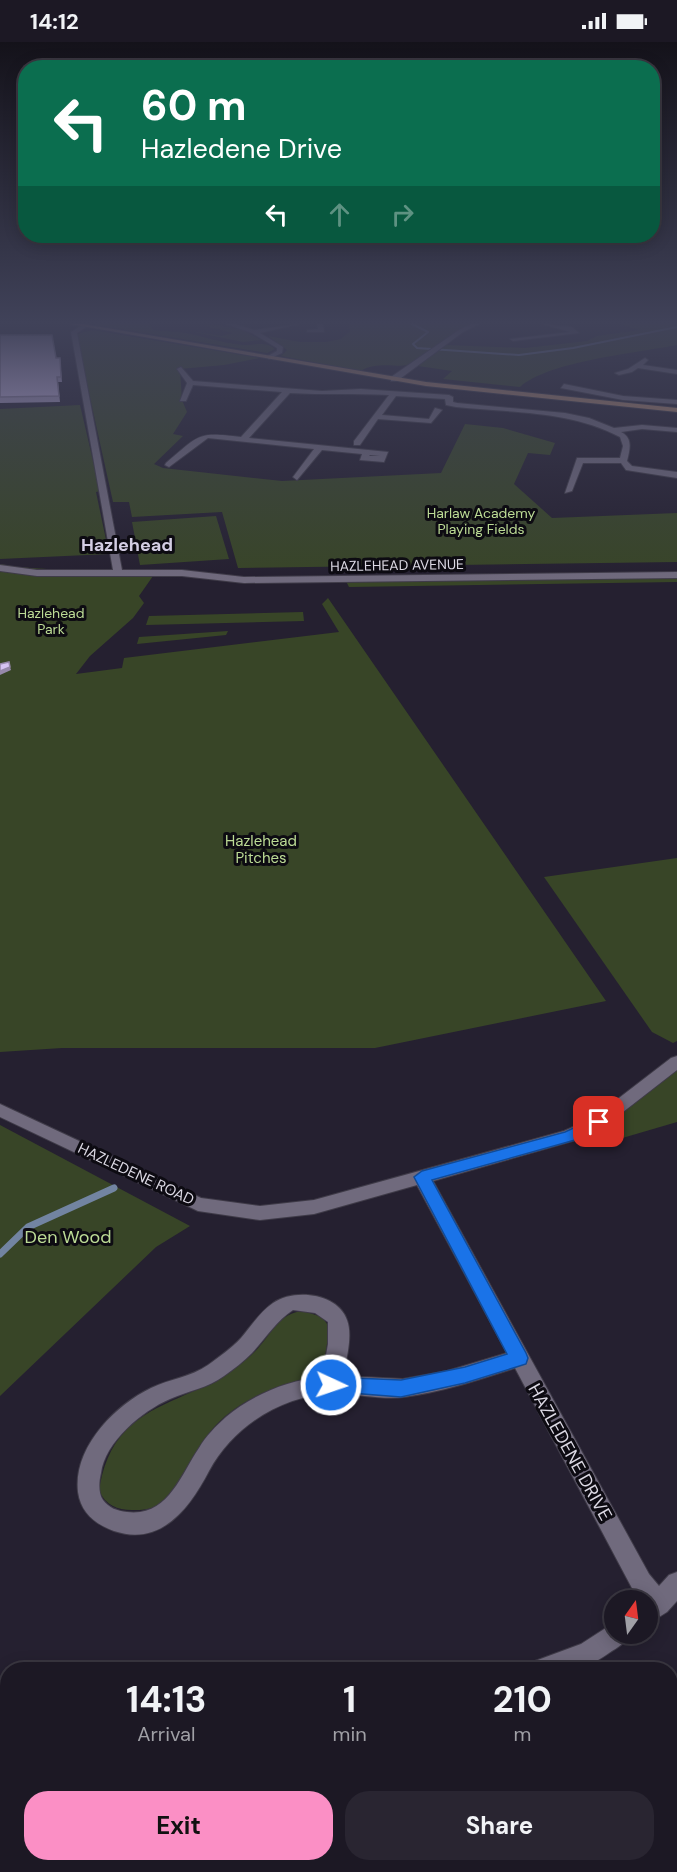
<!DOCTYPE html>
<style>
:root{--surface:#1c1824;--page:#292531;--text:#f1f3f6;--muted:#a0a0a6;--line:#3a3741;--accent:#fb8fc5}
body{margin:0;font-family:"DM Sans",sans-serif;background:var(--page);color:var(--text);height:100vh;display:flex;flex-direction:column;font-size:22px;white-space:nowrap}
*{box-sizing:border-box;margin:0}
p{font-size:20px;color:var(--muted)}
.icon{flex:none;width:33px;height:33px;fill:none;stroke:currentColor;stroke-width:2;stroke-linecap:round;stroke-linejoin:round}
.map{position:relative;flex:1;overflow:hidden}
.drawer{position:absolute;left:0px;top:1620px;width:678px;height:210px;display:flex;flex-direction:column;background:var(--surface);border-radius:24px 24px 0 0;box-shadow:0 3px 15px #0003,0 0 0 2px var(--line)}
.drawer>*{flex:none}
.hud{position:absolute;left:18px;top:18px;width:642px;height:183px;border-radius:24px;box-shadow:0 3px 15px #0003,0 0 0 2px var(--line);background:#0b6e4f;color:#fff;overflow:hidden}
.needle{width:39px;rotate:14deg}
.fabs{position:absolute;left:604px;top:1548px;display:grid;gap:12px}
.fabs a{display:grid;place-items:center;width:54px;height:54px;border-radius:50%;background:var(--surface);box-shadow:0 3px 15px #0003,0 0 0 2px var(--line);font-size:30px}
.pin{position:absolute;display:grid;place-items:center;width:51px;height:51px;color:#fff;margin:-26px;border-radius:12px;box-shadow:0 3px 9px #0006}
.me{position:absolute;width:66px;margin:-33px;rotate:93deg;stroke-linejoin:round;filter:drop-shadow(0 0 4px #0008)}
.turn{display:flex;align-items:center;gap:21px;height:126px;padding:0 24px;font-size:27px}
.turn .icon{width:78px;height:78px;stroke-width:2.5}
.turn b{display:block;font-size:42px;line-height:51px}
.lanes{display:flex;align-items:center;height:57px;padding:0 24px;background:#0003;justify-content:center;gap:30px;direction:ltr}
.lanes .off{opacity:.35}
.eta{display:flex;justify-content:space-evenly;align-items:center;height:102px;text-align:center}
.eta b{font-size:36px;font-weight:700;line-height:42px}
.primary-button{display:flex;gap:12px;margin-top:auto;padding:12px 24px}
.primary-button a{flex:1;height:69px;border-radius:24px;background:var(--accent);color:#111;font-size:24px;font-weight:700;line-height:69px;text-align:center}
.primary-button a+a{background:var(--page);color:var(--text)}
.status{display:flex;justify-content:space-between;align-items:center;height:42px;padding:0 30px;background:var(--surface);direction:ltr}
.status svg{height:16px;fill:currentColor}
.map>svg:first-child{display:block}
.green{fill:#384527}
.lines{fill:none;stroke-linecap:round;stroke-linejoin:round}
.stream-far1{stroke:#7284a1;stroke-width:2}
.stream{stroke:#7284a1;stroke-width:7}
.minor-casing{stroke:#3f3b48;stroke-width:2}
.major-casing{stroke:#3f3b48;stroke-width:2}
.minor{fill:#706a7d;fill-rule:evenodd}
.major{fill:#b48b70;fill-rule:evenodd}
.wall{fill:#b8a8d1}
.shaded-wall{fill:#9688aa}
.building{fill:#d6c3f3;stroke:#9688aa;stroke-width:1.5}
.route{fill:#1a73e8;stroke:#114b97;stroke-width:1.5}
.labels{text-anchor:middle;dominant-baseline:central;stroke-width:6;stroke-linejoin:round;paint-order:stroke}
.far-park-label{font-size:14px;fill:#bcdb95;stroke:#0d0b12}
.far-street-label{font-size:14px;fill:#dcd9e4;stroke:#0d0b12}
.park-label{font-size:15px;fill:#bcdb95;stroke:#0d0b12}
.street-label{font-size:15px;fill:#dcd9e4;stroke:#0d0b12}
.far-district-label{font-size:18px;font-weight:bold;fill:#d3cde3;stroke:#0d0b12}
.near-park-label{font-size:18px;fill:#bcdb95;stroke:#0d0b12}
.near-street-label{font-size:18px;fill:#dcd9e4;stroke:#0d0b12}
</style>
<div class="status"><b>14:12</b><svg viewBox="0 0 49 12"><path d="M0 12V9h3v3zM5 12V6h3v6zM10 12V3h3v9zM15 12V0h3v12zM26 1h20v11H26zM47 4h2v5h-2z"/></svg></div>
<div class="map">
<svg width="677" height="1830" viewBox="0 0 677 1830">
<rect width="100%" height="100%" fill="#252030"/>
<g class="green">
<path d="M91 282H149L153 288C164 290 175 289 186 291 198 293 225 302 245 303 256 303 266 299 275 307L267 311Z"/>
<polygon points="213,282 243,288 261,298 243,300 190,289 222,294 233,291 205,284"/>
<path d="M349 282H470C447 292 432 311 410 322 400 327 380 318 360 329L281 314 287 308 268 294 300 300H326L341 297 350 289Z"/>
<path d="M620 282H677V303C637 311 549 319 520 345L443 337 452 329 418 324 446 303 525 306 587 299 597 294 640 288Z"/>
<polygon points="92,288 260,316 224,323 180,327 182,358 187,370 173,392 183,394 154,422 163,426 282,439 441,431 465,382 503,386 555,401 550,413 528,411 514,442 552,476 677,471 677,520 238,526 222,470 132,475 129,460 113,460 78,301 78,292"/>
<polygon points="80,363 100,449 96,450 109,512 0,517 0,367"/>
<polygon points="216,474 229,517 140,523 132,480"/>
<polygon points="0,522 17,525 153,534 139,554 144,561 133,576 90,614 76,632 122,626 124,616 339,590 322,562 328,556 606,959 375,1006 62,1006 0,1010"/>
<polygon points="677,534 677,540 349,545 346,539"/>
<polygon points="303,570 304,579 146,583 149,574"/>
<polygon points="228,589 226,593 137,602 139,595"/>
<polygon points="677,816 677,999 673,1001 652,990 544,835"/>
<polygon points="677,1020 677,1080 619,1097 570,1094"/>
<polygon points="0,1083 190,1184 156,1205 0,1354"/>
<path d="M303 1269 322 1275 330 1286C326 1299 326 1327 318 1336 282 1340 242 1356 216 1383 186 1414 189 1470 132 1468 117 1468 106 1463 99 1449 102 1427 110 1404 127 1387 156 1359 199 1352 231 1329 240 1322 252 1314 259 1305 273 1289 280 1271 303 1269Z"/>
</g>
<g class="lines">
<polyline class="stream-far1" points="412,282 428,290 413,302 417,306 519,313 573,306 677,285"/>
<polyline class="stream" points="0,1212 28,1185 114,1146"/>
<g class="minor-casing">
<g id="minor">
<polygon points="84,282 86,285 77,291 122,528 182,528 244,535 677,530 677,536 244,541 182,534 37,534 0,529 0,523 37,528 113,528 71,290"/>
<polygon points="226,282 235,282 254,288 299,282 260,291 283,305 282,311 269,317 266,315 277,309 277,306 252,291"/>
<polygon points="317,282 323,282 324,290 307,290 307,288 318,287"/>
<polygon points="471,282 479,282 463,290 397,339 391,339 391,335 459,288"/>
<polygon points="543,282 572,285 579,291 513,299 510,297 570,290"/>
<polygon points="645,316 648,318 643,323 677,328 677,332 638,326 632,330 619,333 615,331 628,327"/>
<path d="M181 325 193 339 322 349 361 347 449 353 453 355V360L457 361 565 371 589 376 614 386 642 383 677 386V390L642 387 621 390C633 396 630 407 627 419L632 424 677 430V436L626 428 621 421H583L572 449 565 451 577 416H620L623 404 620 395C569 368 512 371 456 365L446 363 445 357 396 354 382 373 429 377 435 366 442 368 431 381 378 377 360 403H354V399L389 353C356 351 323 353 290 351L249 396 388 410 384 420 360 418 362 412 322 408 297 438 293 435 314 407 208 396 169 425 165 423 166 421C201 392 196 390 241 395L282 350 193 343 186 359H180L187 341 177 327ZM370 413 380 414H369Z"/>
<polygon points="564,342 623,354 677,358 677,362 623,358 561,346"/>
<path d="M677 1014V1028L605 1084 576 1098 433 1139 649 1532 659 1544 669 1533 677 1530V1559L667 1570 648 1582V1558H641L633 1548 515 1326C478 1338 442 1350 404 1355 382 1358 360 1352 337 1352 285 1351 234 1383 209 1429 190 1465 162 1505 114 1489 95 1482 81 1471 78 1450 73 1406 114 1364 151 1346 169 1337 191 1335 208 1323 219 1315 232 1306 241 1296 251 1284 260 1270 273 1261 294 1246 338 1251 347 1278 353 1294 346 1318 343 1334L403 1337 447 1329 507 1311 417 1143 314 1172 260 1178 198 1169 0 1075V1062L201 1156 260 1164 314 1158 564 1089 593 1076 671 1016ZM293 1268 315 1271 328 1280V1302L322 1335C288 1338 252 1353 226 1375 216 1384 206 1394 199 1406 180 1434 168 1475 127 1470 117 1469 109 1466 103 1458 98 1451 99 1439 101 1431 105 1400 142 1369 170 1357 188 1349 208 1346 224 1334 234 1327 244 1319 252 1311 266 1296 276 1279 293 1268Z"/>
<path d="M615 1580V1592H628C625 1602 618 1605 609 1611 583 1630 563 1628 532 1628L535 1619 581 1602Z"/>
</g>
</g>
<g class="major-casing">
<polygon id="major" points="70,282 83,282 426,340 677,366 677,370 426,344"/>
</g>
<use href="#minor" class="minor"/>
<use href="#major" class="major"/>
</g>
<polygon class="wall" points="0,293 56,316 60,316 62,340 58,340 60,360 0,361"/>
<polygon class="shaded-wall" points="10,625 11,628 0,633 0,629"/>
<g class="building">
<polygon points="0,293 52,293 56,316 60,316 61,335 57,335 59,354 0,355"/>
<polygon points="9,620 10,625 0,629 0,622"/>
</g>
<linearGradient id="sky" x2="0" y2="1"><stop stop-color="#14121a"/><stop offset="0.52" stop-color="#404259"/><stop offset="1" stop-color="#404259" stop-opacity="0"/></linearGradient>
<rect width="677" height="538" fill="url(#sky)"/>
<polygon class="route" points="599,1074 605,1076 607,1080 605,1084 575,1098 432,1138 526,1311 528,1316 526,1322 465,1341 401,1355 325,1349 322,1343 325,1338 331,1335 401,1338 465,1325 507,1312 414,1135 422,1129 565,1090"/>
<g class="labels">
<g class="far-park-label">
<text x="481" y="471">Harlaw Academy<tspan x="481" dy="16">Playing Fields</tspan></text>
<text x="51" y="571">Hazlehead<tspan x="51" dy="16">Park</tspan></text>
</g>
<g class="far-street-label">
<text transform="translate(397 523) rotate(-1)">HAZLEHEAD AVENUE</text>
</g>
<g class="park-label">
<text x="261" y="799">Hazlehead<tspan x="261" dy="17">Pitches</tspan></text>
</g>
<g class="street-label">
<text transform="translate(136 1132) rotate(25)">HAZLEDENE ROAD</text>
</g>
<g class="far-district-label">
<text x="127" y="503">Hazlehead</text>
</g>
<g class="near-park-label">
<text x="68" y="1195">Den Wood</text>
</g>
<g class="near-street-label">
<text transform="translate(570 1410) rotate(61)">HAZLEDENE DRIVE</text>
</g>
</g>
</svg>
<div class="fabs">
<a><svg class="needle" viewBox="-14 -14 28 28"><path d="M0-13l5 13h-10z" fill="#e53935"/><path d="M0 13l5-13h-10z" fill="#a0a0a6"/></svg></a>
</div>
<div class="pin" style="left:599px;top:1080px;background:#d93025"><svg class="icon" aria-label="arrive" viewBox="0 0 24 24"><path d="M6 21V4h12l-3 4 3 4H6"/></svg></div>
<svg class="me" style="left:331px;top:1343px" viewBox="-20 -20 40 40"><circle r="17" fill="#1a73e8" stroke="#fff" stroke-width="3"/><path d="M0-11L8 9 0 5-8 9z" fill="#fff"/></svg>
<div class="hud">
<div class="turn"><svg class="icon" aria-label="left" viewBox="0 0 24 24"><path d="M17 20v-9H6M10 6l-5 5 5 5"/></svg><div><b>60 m</b>Hazledene Drive</div></div>
<div class="lanes"><svg class="icon" aria-label="left" viewBox="0 0 24 24"><path d="M17 20v-9H6M10 6l-5 5 5 5"/></svg><svg class="icon off" aria-label="ahead" viewBox="0 0 24 24"><path d="M12 20V5M6 11l6-6 6 6"/></svg><svg class="icon off" aria-label="right" viewBox="0 0 24 24"><path d="M7 20v-9h11M14 6l5 5-5 5"/></svg></div>
</div>
<section class="drawer">
<div class="eta">
<div><b>14:13</b><p>Arrival</p></div>
<div><b>1</b><p>min</p></div>
<div><b>210</b><p>m</p></div>
</div>
<div class="primary-button"><a>Exit</a><a>Share</a></div>
</section>
</div>
